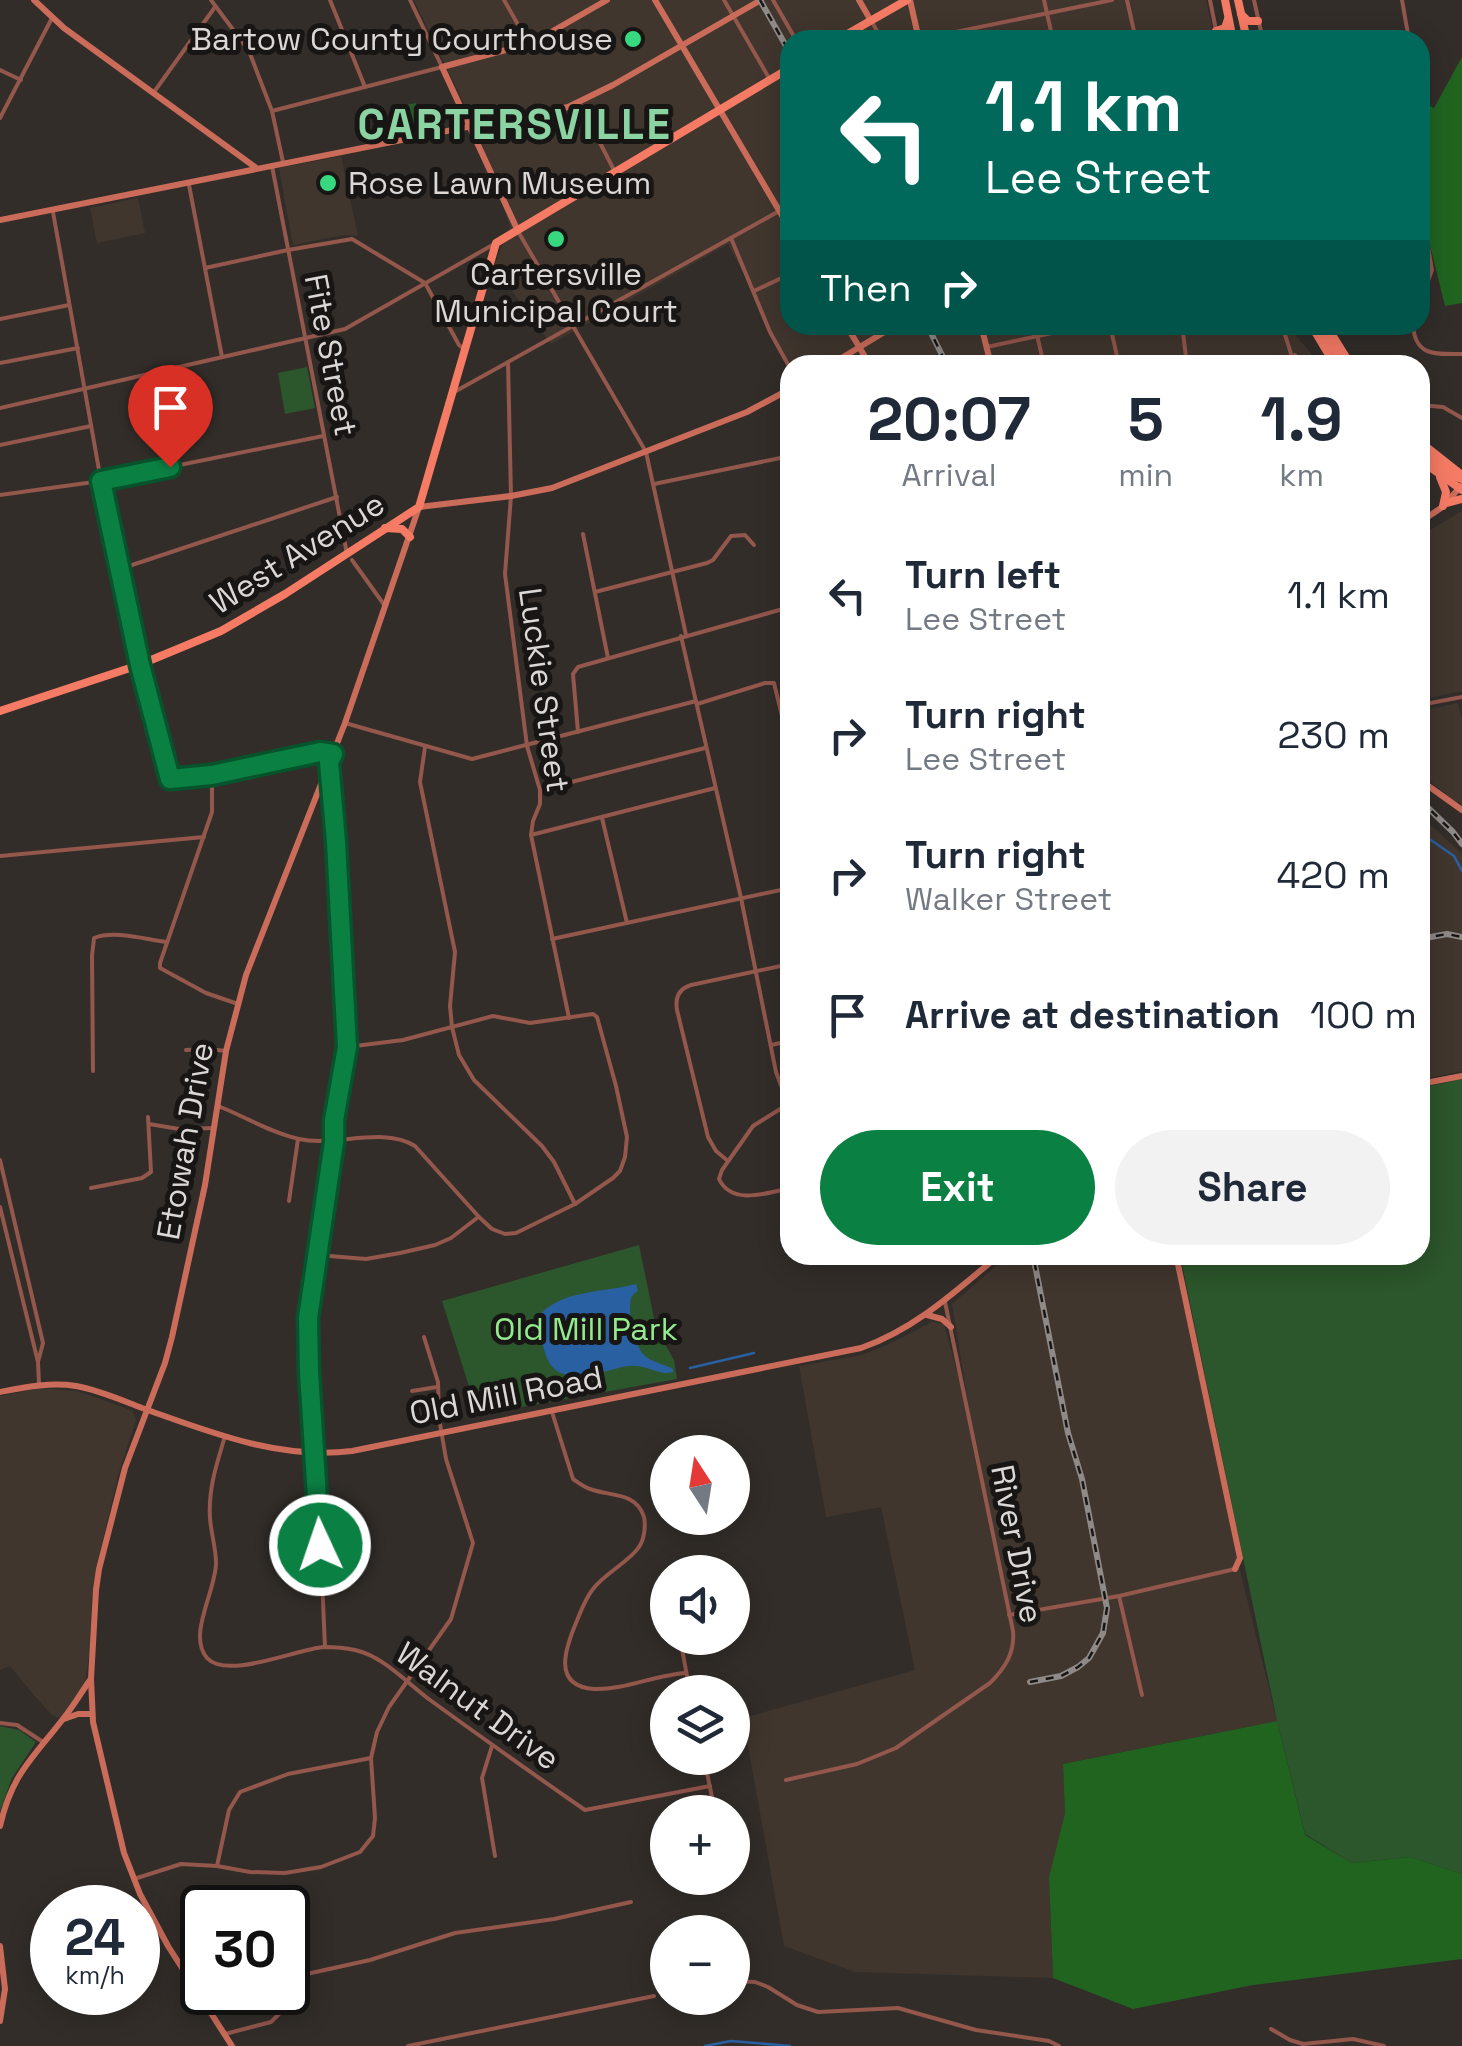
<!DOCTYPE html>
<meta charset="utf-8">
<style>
:root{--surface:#fff;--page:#f2f2f3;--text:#1f2937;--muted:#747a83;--accent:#0b8043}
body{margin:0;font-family:"Space Grotesk",sans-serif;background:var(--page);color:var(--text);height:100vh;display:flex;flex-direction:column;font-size:38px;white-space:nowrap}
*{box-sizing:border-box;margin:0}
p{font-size:32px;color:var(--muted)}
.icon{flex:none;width:55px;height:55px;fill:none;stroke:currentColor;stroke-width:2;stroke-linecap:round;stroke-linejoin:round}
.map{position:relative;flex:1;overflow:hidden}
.details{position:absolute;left:780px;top:355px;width:650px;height:910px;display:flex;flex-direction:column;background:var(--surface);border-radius:30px;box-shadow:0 5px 25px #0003}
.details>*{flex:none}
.guide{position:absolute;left:780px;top:30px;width:650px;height:305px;border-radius:30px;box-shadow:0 5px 25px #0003;background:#00695c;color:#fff;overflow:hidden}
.needle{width:65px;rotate:348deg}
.controls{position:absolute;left:650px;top:1435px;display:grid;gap:20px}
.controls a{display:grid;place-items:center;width:100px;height:100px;border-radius:50%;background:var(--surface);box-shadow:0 5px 25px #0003;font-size:50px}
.speed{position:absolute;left:30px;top:1885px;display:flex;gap:20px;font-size:50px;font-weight:700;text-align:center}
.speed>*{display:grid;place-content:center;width:130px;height:130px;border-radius:50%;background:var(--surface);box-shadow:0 5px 25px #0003;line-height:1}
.speed small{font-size:25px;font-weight:400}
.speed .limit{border:5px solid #111;border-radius:15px;background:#fff;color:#111}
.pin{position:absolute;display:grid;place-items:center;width:85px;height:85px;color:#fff;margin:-102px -42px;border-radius:50% 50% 50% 0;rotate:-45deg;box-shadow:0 0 10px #0007}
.pin .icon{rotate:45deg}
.me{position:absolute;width:110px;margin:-55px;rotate:357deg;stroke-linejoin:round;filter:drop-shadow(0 0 8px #0008)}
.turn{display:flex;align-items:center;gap:35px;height:210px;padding:0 40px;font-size:45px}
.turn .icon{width:130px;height:130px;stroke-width:2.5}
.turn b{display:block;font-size:70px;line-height:85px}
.then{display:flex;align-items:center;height:95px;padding:0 40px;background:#0003;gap:20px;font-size:38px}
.eta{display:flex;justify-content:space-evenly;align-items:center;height:170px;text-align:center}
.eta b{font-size:60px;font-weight:800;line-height:70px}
.primary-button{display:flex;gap:20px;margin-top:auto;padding:20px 40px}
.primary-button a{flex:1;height:115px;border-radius:60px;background:var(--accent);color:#fff;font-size:40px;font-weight:800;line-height:115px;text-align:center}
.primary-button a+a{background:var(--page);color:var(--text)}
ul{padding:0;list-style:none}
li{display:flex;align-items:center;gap:30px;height:140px;padding:0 40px}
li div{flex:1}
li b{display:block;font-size:38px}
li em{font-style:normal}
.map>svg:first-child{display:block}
.built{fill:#40362e}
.green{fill:#2c562b}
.forest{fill:#206420}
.water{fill:#2960a2}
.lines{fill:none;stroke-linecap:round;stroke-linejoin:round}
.stream{stroke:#2960a2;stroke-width:2.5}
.street{stroke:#93574c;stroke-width:4}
.secondary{stroke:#cb6c5a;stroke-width:6}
.primary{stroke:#f67b65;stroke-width:8}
.rail-casing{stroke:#8f8a88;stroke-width:6}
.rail{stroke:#181614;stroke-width:2.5;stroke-dasharray:8;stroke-linecap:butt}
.route-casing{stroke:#07532c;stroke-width:25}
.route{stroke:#0b8043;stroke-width:18}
.poi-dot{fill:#37d880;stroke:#181614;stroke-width:4}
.labels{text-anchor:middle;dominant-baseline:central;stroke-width:10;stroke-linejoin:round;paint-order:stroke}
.poi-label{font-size:32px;fill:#dbd7d5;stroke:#181614;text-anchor:end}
.street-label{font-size:32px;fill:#dbd7d5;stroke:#181614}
.park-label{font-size:32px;fill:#93eb8e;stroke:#181614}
.district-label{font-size:42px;font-weight:bold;letter-spacing:2.5px;fill:#8bd3a2;stroke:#181614}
</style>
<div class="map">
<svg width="1462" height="2046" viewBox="0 0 1462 2046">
<rect width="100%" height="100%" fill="#322d29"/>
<g class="built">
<polygon points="414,0 1206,0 1215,40 790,40 790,325 1287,325 1321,365 790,365 790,374 753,291 728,244 551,344 494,266 510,226 477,131"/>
<polygon points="341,156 358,236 344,235 293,245 279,168"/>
<polygon points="138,198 145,233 97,243 90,208"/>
<polygon points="1462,511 1462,691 1420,700 1420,536"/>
<polygon points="1458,703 1462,719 1462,804 1453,800 1420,773 1420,711"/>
<polygon points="1420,815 1462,854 1462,1071 1420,1080"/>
<polygon points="1009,1255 1173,1255 1237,1558 1277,1721 1063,1764 1065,1813 1049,1877 1053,1978 855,1972 784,1946 743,1718 915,1670 881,1507 826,1517 799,1366 862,1355 887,1345 932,1322 944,1324 972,1427 952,1304"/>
<polygon points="40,1388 76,1391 92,1396 133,1411 136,1420 118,1476 96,1569 92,1597 89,1656 85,1683 67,1710 59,1718 51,1714 32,1693 10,1666 0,1670 0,1396"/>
</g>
<g class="green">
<polygon points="416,103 422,129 405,133 399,106"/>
<polygon points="307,367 315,408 285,414 278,373"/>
<polygon points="1462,1079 1462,1874 1410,1857 1352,1863 1305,1834 1277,1721 1180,1255 1420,1255 1420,1088"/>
<polygon points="639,1245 656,1328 674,1360 677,1379 478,1415 442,1301"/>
<polygon points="0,1726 19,1730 36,1742 12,1778 0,1811"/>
</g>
<g class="forest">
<polygon points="1462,57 1462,303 1445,306 1426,229 1420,218 1420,101 1434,108"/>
<polygon points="1277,1721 1305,1835 1352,1863 1410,1857 1462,1874 1462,1959 1253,1985 1133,2009 1053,1978 1049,1877 1065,1813 1063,1764"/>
</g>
<path class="water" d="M636 1284 638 1291C636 1293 633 1294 632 1296 626 1307 635 1345 643 1354 650 1362 665 1364 673 1369V1372C660 1376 649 1366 635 1366 625 1365 613 1370 603 1372 549 1383 547 1368 537 1319 557 1289 605 1293 636 1284Z"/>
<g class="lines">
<g class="stream">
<polyline points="1420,825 1425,836 1454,856 1462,871"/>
<polyline points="690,1368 754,1353"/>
<polyline points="705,2046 731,2041 790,2046"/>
</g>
<g class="street">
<polyline points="211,0 249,51 272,111 283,162"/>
<polyline points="330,0 365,87"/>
<polyline points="504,0 529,44"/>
<polyline points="724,0 769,78"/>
<polyline points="773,0 796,40"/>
<polyline points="1044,0 1053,40"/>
<polyline points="1127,0 1136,40"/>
<polyline points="1210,0 1218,40"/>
<polyline points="1254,0 1263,40"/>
<polyline points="1402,0 1409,40"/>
<polyline points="872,22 882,40"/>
<polyline points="921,39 1112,0"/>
<polyline points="0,70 21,80"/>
<polyline points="154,92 215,7"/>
<polyline points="579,102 615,172"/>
<polyline points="272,111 442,67 410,0"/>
<polyline points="0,118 52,18"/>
<polyline points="272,166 347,554"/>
<polyline points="189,185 222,357"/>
<polyline points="53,212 101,481 139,665 170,779 212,775 319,752 333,753"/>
<polyline points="1420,226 1425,229 1432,270 1420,302"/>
<polyline points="519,233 646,452 686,635"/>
<polyline points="731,238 770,332 790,368"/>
<polyline points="205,268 288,250 352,239 425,283 459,345 464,349"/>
<polyline points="754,291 790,274"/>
<polyline points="0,319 69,305"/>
<polyline points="1110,325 1119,365"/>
<polyline points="1182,325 1187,365"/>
<polyline points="1282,325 1292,357 1295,355 1302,365"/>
<path d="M1413 325C1415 357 1436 354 1462 354"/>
<polyline points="1037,335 1044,365"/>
<polyline points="987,347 1089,325"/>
<polyline points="508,362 511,496 505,574 527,746 540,790 540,804 533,821 531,835 569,1018"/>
<polyline points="0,363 78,348"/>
<polyline points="1254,365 1292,357"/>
<polyline points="456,391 790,205"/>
<polyline points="1420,405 1443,407 1462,418"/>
<polyline points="0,408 345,329 496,243"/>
<polyline points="0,445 91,426"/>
<polyline points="654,484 790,456"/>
<polyline points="0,495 101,481 323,436"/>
<polyline points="583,534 608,658"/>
<polyline points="352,560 385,606"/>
<polyline points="120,569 337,497"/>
<polyline points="595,592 707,563 713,560 731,536 745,535 754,545"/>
<polyline points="681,636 741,898 776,1072 788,1104"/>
<polyline points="697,704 765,683 774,683 790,749"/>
<polyline points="1420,705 1462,697"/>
<polyline points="345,723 472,759 696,701"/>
<polyline points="578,732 573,674 578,667 790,607"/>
<polyline points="425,747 420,782 455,952 450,1006 452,1027 459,1055 474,1080 542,1146 554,1162 575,1204"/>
<polyline points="212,775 212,812 160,963 160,968 206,993 238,1004"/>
<polyline points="540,790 705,748"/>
<polyline points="602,818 627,923"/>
<polyline points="531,835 715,788"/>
<polyline points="0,856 204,837"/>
<polyline points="552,939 790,888"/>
<polyline points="771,1045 790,1041"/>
<polyline points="186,1050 209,1049 226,1051"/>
<path d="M93 1071 92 956 94 938C114 930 144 939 166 942"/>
<path d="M790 1103 753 1126 722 1170 719 1179C732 1206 767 1193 790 1188"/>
<path d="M218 1106C244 1116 271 1133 299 1139 336 1147 383 1126 415 1146L479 1217 492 1229 505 1234 516 1233 575 1204 613 1178 620 1171 625 1157 627 1137 616 1086 597 1017 593 1014 530 1023 493 1016 403 1040 347 1047"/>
<polyline points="149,1124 179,1129 214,1128"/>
<polyline points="0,1160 43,1343 38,1362"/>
<path d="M728 1161 716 1151 708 1137 677 1010C675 998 678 989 691 985L790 964"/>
<polyline points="91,1188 142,1178 151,1172 148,1117"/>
<polyline points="289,1201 298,1139"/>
<polyline points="0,1207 38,1362 39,1384"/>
<polyline points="317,1255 366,1259 400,1253 435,1245 451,1238 477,1218"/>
<polyline points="412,1391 437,1387"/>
<path d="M552 1412 573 1479C579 1483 585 1488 593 1490 612 1496 637 1493 644 1517 646 1526 644 1540 639 1547 629 1562 605 1573 593 1589 585 1599 581 1611 576 1623 566 1647 551 1686 594 1689 625 1690 655 1675 686 1673"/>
<path d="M225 1436C217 1463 208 1489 210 1518 211 1533 216 1548 216 1563 216 1591 187 1635 207 1658 227 1680 297 1649 324 1647 333 1647 346 1648 355 1650 383 1656 407 1683 430 1700 481 1737 533 1774 585 1810L710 1786"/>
<polyline points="1119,1596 1142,1695"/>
<polyline points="1009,1615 1119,1596 1235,1569"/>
<polyline points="680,1638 690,1692"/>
<polyline points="325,1647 319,1511 309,1372 308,1318 334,1142 334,1120 347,1047 330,766"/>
<polyline points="0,1723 17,1725 43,1742"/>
<polyline points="492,1746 482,1778 495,1856"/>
<polyline points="704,1758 715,1812"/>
<path d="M786 1780 857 1764 896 1748 990 1683C1005 1668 1015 1653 1013 1631L945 1302"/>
<polyline points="217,1866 229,1810 240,1792 288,1774 371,1758"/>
<polyline points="134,1879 181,1864 217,1866 250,1872 285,1873 321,1867 360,1852 373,1836 375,1818 371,1758 377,1732 389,1707 451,1619 473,1543 446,1459 439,1418 438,1382 424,1337"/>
<polyline points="288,1980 293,1977 370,1960 455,1933 554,1919 631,1902"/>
<polyline points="736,1981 755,1982 768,1987 797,2005 818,2012 898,2008 976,2030 1049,2041 1059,2046"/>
<polyline points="1271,2029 1290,2040 1303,2044 1353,2039 1384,2046"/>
<polyline points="225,2034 271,2022 279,2014 280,1992"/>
<polyline points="408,2046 654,1996"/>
</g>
<g class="secondary">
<polyline points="34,0 64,28 255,167"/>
<polyline points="655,0 790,229"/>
<polyline points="859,0 871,21"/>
<polyline points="910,0 919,40"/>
<polyline points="0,220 568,107 613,85 761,0"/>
<polyline points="517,229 442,67 532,43 607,0"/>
<polyline points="846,325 870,365"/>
<polyline points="981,325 991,365"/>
<polyline points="830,365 896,325"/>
<polyline points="1420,522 1441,508 1462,485"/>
<polyline points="1420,780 1462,810"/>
<polyline points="1420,1084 1462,1076"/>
<polyline points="1176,1255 1240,1558 1235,1569"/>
<polyline points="927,1315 942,1319 951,1327"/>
<path d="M0 1392C26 1387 50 1382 76 1386 99 1390 121 1400 142 1408 210 1432 278 1460 352 1451L861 1348C915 1329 956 1291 999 1255"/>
<polyline points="64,1719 78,1714 92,1714"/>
<path d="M0 1826C12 1774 32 1759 63 1719 73 1707 81 1693 90 1680"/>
<polyline points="0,1946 5,1989 0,2021"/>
<polyline points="232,2046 168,1946 140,1894 124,1853 93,1722 91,1679 96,1590 99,1569 125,1468 165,1363 172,1337 205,1185 226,1051 246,975 345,723 419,507 511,496 552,488 747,412 790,389"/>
</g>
<g class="primary">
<polyline points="1225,0 1233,40"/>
<polyline points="1238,0 1247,40"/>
<polyline points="1241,14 1248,21 1258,21"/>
<polyline points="1216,31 1225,28 1228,19"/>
<polyline points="837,40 907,0"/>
<polyline points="1311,325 1335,365"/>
<polyline points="1318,325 1345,365"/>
<polyline points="1326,325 1351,365"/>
<polyline points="1420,442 1462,475"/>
<polyline points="1420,450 1455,477 1462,479"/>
<polyline points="1420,460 1462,490"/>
<polyline points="1440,477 1446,492 1443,506"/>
<polyline points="1446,503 1462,499"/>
<polyline points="385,528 402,529 410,537"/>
<polyline points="0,711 139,665 221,631 285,594 419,507 496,243 790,68"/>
</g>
<g class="rail-casing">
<g id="rail">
<polyline points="760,0 790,53"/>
<polyline points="927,325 947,365"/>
<polyline points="1420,800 1453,832 1462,844"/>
<polyline points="1420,939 1447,934 1462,937"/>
<polyline points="1030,1682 1061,1676 1078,1667 1089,1658 1103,1633 1107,1608 1082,1479 1068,1433 1033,1255"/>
</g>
</g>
<use href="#rail" class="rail"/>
</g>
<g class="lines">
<g class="route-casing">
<polyline id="route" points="170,467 101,481 140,665 170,779 212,775 320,752 333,754 329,762 336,842 347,1047 334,1120 334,1142 308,1318 309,1372 320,1545"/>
</g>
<use href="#route" class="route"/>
</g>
<g class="poi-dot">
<circle cx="633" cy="39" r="10"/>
<circle cx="328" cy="183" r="10"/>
<circle cx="556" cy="239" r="10"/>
</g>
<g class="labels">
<g class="poi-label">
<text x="613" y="39">Bartow County Courthouse</text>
<text x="348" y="183" text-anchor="start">Rose Lawn Museum</text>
<text x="556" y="274" text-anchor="middle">Cartersville<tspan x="556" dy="37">Municipal Court</tspan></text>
</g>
<g class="street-label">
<text transform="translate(331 355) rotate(79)">Fite Street</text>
<text transform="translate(297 553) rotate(-32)">West Avenue</text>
<text transform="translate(544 690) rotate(82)">Luckie Street</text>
<text transform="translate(185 1141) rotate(-80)">Etowah Drive</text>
<text transform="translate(506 1395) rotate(-11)">Old Mill Road</text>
<text transform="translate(1017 1544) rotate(79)">River Drive</text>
<text transform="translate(478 1706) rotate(36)">Walnut Drive</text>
</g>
<g class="park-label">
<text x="586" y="1329">Old Mill Park</text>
</g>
<g class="district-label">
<text x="515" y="124">CARTERSVILLE</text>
</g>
</g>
</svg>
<div class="controls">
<a><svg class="needle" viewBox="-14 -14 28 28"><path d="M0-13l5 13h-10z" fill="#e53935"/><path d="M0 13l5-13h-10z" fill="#747a83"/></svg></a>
<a><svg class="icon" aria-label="sound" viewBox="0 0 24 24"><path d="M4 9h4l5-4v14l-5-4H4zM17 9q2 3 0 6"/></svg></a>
<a><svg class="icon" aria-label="layers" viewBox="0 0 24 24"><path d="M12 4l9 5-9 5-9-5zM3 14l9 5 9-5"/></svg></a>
<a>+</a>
<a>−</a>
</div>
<div class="speed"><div>24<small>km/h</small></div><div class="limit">30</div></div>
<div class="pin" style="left:170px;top:467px;background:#d93025"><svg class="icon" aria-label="arrive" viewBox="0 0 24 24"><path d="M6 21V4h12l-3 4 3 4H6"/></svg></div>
<svg class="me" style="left:320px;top:1545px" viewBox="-20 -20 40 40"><circle r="17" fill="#0b8043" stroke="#fff" stroke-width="3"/><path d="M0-11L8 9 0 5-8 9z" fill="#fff"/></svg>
<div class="guide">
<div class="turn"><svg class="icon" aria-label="left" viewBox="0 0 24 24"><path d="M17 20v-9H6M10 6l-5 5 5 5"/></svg><div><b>1.1 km</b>Lee Street</div></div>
<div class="then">Then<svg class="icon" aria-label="right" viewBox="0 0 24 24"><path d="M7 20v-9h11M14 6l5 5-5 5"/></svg></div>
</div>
<section class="details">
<div class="eta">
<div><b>20:07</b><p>Arrival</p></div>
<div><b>5</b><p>min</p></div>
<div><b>1.9</b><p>km</p></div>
</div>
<ul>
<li><svg class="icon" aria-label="left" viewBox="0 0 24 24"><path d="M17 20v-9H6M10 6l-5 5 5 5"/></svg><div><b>Turn left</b><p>Lee Street</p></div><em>1.1 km</em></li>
<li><svg class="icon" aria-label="right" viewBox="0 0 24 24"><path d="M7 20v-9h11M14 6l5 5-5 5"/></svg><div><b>Turn right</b><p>Lee Street</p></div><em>230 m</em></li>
<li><svg class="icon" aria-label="right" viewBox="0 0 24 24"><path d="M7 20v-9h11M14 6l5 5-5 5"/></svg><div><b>Turn right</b><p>Walker Street</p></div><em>420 m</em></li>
<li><svg class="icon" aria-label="arrive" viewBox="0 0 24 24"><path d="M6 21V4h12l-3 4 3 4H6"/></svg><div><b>Arrive at destination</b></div><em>100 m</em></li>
</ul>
<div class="primary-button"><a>Exit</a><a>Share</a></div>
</section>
</div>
